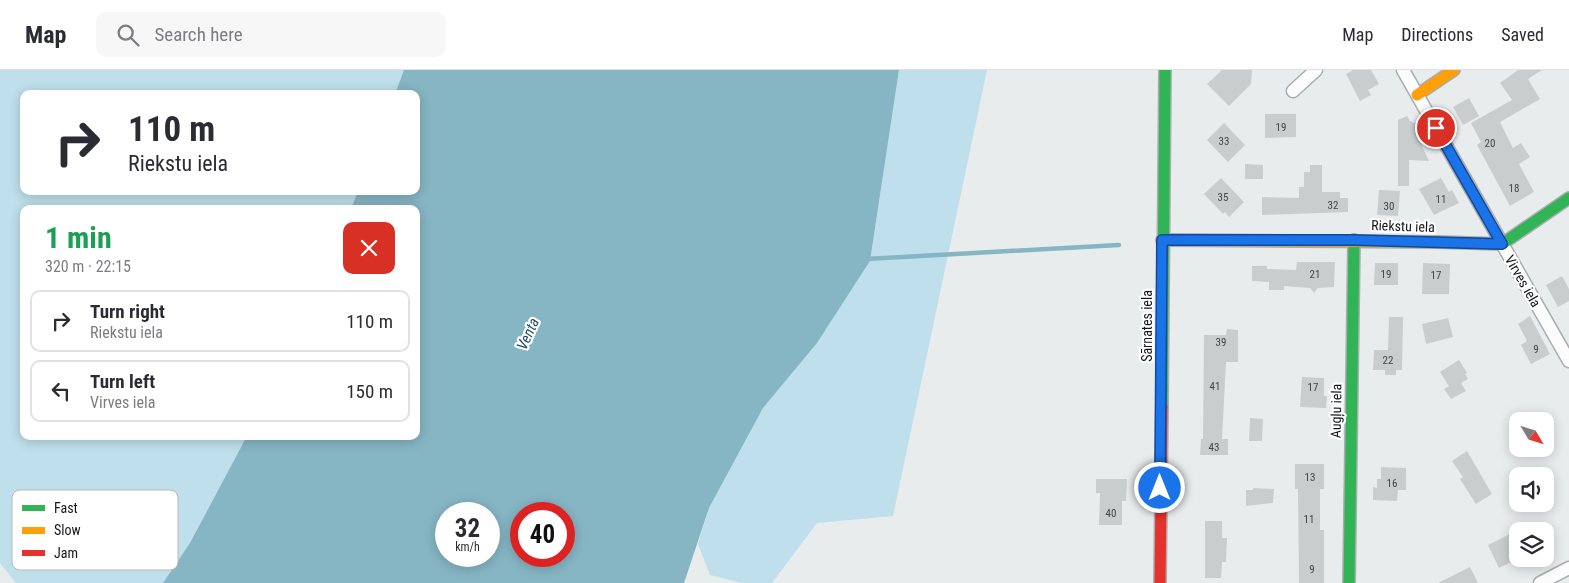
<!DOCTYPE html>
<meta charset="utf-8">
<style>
:root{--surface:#fff;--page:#f7f7f7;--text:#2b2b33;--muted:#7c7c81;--line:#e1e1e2}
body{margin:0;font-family:"Roboto Condensed",sans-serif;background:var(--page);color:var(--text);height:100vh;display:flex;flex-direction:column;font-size:19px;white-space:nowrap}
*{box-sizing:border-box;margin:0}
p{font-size:16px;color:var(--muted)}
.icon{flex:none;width:28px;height:28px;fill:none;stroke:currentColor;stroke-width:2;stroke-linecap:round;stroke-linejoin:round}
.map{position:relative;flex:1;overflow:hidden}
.panel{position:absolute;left:20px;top:135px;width:400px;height:235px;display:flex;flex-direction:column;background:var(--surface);border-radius:10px;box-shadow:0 2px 12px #0003}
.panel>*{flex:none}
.guide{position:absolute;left:20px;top:20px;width:400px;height:105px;border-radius:10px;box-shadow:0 2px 12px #0003;background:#fff;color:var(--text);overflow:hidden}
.needle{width:32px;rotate:128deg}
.tools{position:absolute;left:1509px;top:342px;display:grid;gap:10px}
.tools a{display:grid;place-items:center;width:45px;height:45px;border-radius:10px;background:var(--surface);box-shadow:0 2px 12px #0003;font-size:25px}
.speed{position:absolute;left:435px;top:432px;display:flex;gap:10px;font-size:25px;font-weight:700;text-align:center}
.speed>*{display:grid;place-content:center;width:65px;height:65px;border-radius:50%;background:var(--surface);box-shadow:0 2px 12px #0003;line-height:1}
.speed small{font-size:12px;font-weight:400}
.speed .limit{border:8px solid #d22;background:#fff;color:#111}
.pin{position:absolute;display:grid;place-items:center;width:42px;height:42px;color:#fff;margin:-21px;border:2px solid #fff;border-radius:50%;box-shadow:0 1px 5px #0007}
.me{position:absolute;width:55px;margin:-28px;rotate:0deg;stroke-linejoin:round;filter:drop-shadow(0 0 4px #0008)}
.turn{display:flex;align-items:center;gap:18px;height:105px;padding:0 25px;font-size:22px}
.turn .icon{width:65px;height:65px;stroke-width:2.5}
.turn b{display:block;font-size:35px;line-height:42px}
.round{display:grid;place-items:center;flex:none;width:52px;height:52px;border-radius:10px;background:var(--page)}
.headline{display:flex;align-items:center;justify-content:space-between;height:85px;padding:0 25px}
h1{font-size:30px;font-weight:700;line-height:38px;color:#1e9e55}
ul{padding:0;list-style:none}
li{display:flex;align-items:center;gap:15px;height:62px;margin:0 10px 8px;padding:0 15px;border:2px solid var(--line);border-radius:10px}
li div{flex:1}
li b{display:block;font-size:19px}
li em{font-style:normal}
header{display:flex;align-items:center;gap:30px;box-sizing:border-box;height:70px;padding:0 25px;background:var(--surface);border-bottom:1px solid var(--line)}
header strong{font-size:24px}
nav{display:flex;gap:28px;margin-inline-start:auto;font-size:18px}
.search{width:350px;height:45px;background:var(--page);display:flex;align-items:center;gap:12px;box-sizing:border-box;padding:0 18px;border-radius:10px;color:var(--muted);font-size:19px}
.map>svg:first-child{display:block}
.green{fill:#bedfeb;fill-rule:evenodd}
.water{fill:#86b5c4;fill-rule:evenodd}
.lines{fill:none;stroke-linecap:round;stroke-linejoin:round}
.stream{stroke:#86b5c4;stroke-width:4.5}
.building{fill:#cacdce}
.street-casing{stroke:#aaacad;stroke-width:15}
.fast-casing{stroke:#aaacad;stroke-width:14}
.slow-casing{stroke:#aaacad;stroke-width:14}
.jam-casing{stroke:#aaacad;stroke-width:14}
.street{stroke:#fcfcfc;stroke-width:12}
.fast{stroke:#30b455;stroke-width:11}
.slow{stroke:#ff9f0a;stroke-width:11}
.jam{stroke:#e5322d;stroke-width:11}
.route-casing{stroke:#114b97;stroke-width:12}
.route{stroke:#1a73e8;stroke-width:9}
.labels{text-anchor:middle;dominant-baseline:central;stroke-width:4.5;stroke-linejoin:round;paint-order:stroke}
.number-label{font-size:11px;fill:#424446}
.street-label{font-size:14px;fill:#151718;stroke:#fff}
.water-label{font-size:15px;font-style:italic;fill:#184e5f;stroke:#fff}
.key{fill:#fff;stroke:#b9b9ba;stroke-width:1}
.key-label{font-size:14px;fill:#151718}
</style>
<header>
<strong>Map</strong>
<div class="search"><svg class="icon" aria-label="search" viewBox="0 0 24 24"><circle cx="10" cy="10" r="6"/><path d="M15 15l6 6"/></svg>Search here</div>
<nav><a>Map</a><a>Directions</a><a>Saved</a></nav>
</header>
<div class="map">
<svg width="1569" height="513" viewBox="0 0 1569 513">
<rect width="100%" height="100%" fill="#e9eced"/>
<g class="green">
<path d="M0 0H534L416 366V139H24V366H416L369 513H16L0 493ZM24 24H416V121H24Z"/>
<polygon points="899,0 987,0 893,446 817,453 772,513 742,513 710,505 698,474 709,438 763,338 817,273 870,191"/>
</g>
<path class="water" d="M404 0H899L870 191 817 273 763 338 709 438 684 513H163L190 473 247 366H416V139H351L358 121H416V24H395ZM446 444H489V486H446ZM521 444H564V486H521Z"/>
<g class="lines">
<polyline class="stream" points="866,189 1119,175"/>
</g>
<g class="building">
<polygon points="1222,0 1252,0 1251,14 1229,36 1207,14"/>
<polygon points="1353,0 1371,0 1379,14 1368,20 1371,25 1360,31 1346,4"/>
<polygon points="1518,0 1542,0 1528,9 1540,29 1500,52 1513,78 1521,73 1530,87 1519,94 1534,122 1510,136 1477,75 1481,72 1471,53 1512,30 1500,13"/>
<polygon points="1469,28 1479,46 1463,55 1453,37"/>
<polygon points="1265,44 1296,44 1296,67 1265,68"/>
<polygon points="1407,46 1410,51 1417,54 1415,61 1429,91 1409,90 1409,116 1398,116 1398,50"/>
<polygon points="1224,53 1245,75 1228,92 1207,70"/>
<polygon points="1245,94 1263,95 1263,109 1245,109"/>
<polygon points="1310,95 1322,95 1322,122 1340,122 1340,128 1348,128 1348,142 1262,145 1262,127 1299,128 1299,117 1304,117 1304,102 1310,102"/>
<polygon points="1221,108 1244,132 1229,147 1225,142 1223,144 1204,124"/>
<polygon points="1441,108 1449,122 1452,120 1459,133 1434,145 1419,119"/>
<polygon points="1379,120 1400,121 1398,146 1377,145"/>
<polygon points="1297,192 1335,192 1334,217 1318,218 1314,223 1310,218 1284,216 1284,220 1269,220 1269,212 1252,211 1252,196 1267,196 1267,199 1296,200"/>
<polygon points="1375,193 1398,193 1398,215 1374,215"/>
<polygon points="1423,193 1450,194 1449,224 1422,224"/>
<polygon points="1562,206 1569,219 1569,231 1558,237 1546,215"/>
<polygon points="1530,246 1550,284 1531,294 1521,275 1527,271 1518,254"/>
<polygon points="1389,247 1403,247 1402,300 1396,300 1396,305 1385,305 1385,300 1373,300 1374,280 1388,280"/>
<polygon points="1448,248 1453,267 1426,274 1422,254"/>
<polygon points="1227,259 1238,260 1238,292 1226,292 1222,369 1228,369 1228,385 1200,385 1201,369 1203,369 1204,265 1226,265"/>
<polygon points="1459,290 1467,303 1465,304 1468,309 1461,313 1466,321 1451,329 1444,319 1449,316 1440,302"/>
<polygon points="1302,307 1324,308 1324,326 1327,326 1326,338 1300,337"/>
<polygon points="1250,348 1263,349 1262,371 1249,371"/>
<polygon points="1467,381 1492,424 1476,434 1460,409 1463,407 1452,391"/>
<polygon points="1295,394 1324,394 1324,419 1320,419 1320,460 1324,460 1324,513 1299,513 1298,419 1295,419"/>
<polygon points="1381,397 1406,398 1406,420 1398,420 1397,431 1373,430 1373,417 1377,418 1377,409 1381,409"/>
<polygon points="1096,409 1127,409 1126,431 1122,431 1122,455 1099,455 1100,423 1096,423"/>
<polygon points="1253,418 1274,419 1273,433 1246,436 1246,420 1253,420"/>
<polygon points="1205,451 1222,451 1222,468 1227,468 1226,492 1222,492 1221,508 1205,508"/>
<polygon points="1518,460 1518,489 1499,498 1488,475"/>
<polygon points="1470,497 1478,513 1438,513"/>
</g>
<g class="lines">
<g class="street-casing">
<g id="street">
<polyline points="1403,0 1569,291"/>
<polyline points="1293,21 1316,0"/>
<polyline points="1540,513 1569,498"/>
</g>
</g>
<g class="fast-casing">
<g id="fast">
<polyline points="1437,172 1502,174 1569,128"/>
<polyline points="1162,337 1165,0"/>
<polyline points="1349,513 1354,170"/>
</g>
</g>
<g class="slow-casing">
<g id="slow">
<polyline points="1417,25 1454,0"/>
<polyline points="1162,170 1437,172"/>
</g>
</g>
<g class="jam-casing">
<polyline id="jam" points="1160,513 1162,337"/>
</g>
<use href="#street" class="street"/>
<use href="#fast" class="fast"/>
<use href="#slow" class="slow"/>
<use href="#jam" class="jam"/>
</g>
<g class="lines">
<g class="route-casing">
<polyline id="route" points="1160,418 1162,170 1354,170 1502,174 1436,58"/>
</g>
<use href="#route" class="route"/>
</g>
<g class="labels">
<g class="number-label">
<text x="1281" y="57">19</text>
<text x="1224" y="71">33</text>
<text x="1490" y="73">20</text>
<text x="1514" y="118">18</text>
<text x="1223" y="127">35</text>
<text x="1441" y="129">11</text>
<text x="1333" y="135">32</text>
<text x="1389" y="136">30</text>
<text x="1315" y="204">21</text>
<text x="1386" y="204">19</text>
<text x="1436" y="205">17</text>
<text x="1221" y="272">39</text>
<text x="1536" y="279">9</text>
<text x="1388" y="290">22</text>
<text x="1215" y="316">41</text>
<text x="1313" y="317">17</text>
<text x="1214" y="377">43</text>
<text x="1310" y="407">13</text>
<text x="1392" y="413">16</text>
<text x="1111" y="443">40</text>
<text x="1309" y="449">11</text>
<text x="1312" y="499">9</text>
</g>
<g class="street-label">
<text transform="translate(1403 156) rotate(2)">Riekstu iela</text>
<text transform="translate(1523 211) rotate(60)">Virves iela</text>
<text transform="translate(1147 256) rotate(-90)">Sārnates iela</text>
<text transform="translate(1336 341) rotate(-89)">Augļu iela</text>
</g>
<g class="water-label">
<text transform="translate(528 264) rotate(-66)">Venta</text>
</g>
</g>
<rect x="12" y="420" width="166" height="80" rx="8" class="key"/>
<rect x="22" y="435" width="23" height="6" fill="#30b455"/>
<rect x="22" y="457" width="23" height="7" fill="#ff9f0a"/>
<rect x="22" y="480" width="23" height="6" fill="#e5322d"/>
<g class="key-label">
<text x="54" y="443">Fast</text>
<text x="54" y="465">Slow</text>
<text x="54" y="488">Jam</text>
</g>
</svg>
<div class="tools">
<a><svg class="needle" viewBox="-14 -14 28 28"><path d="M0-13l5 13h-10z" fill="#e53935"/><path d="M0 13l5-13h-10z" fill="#7c7c81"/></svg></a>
<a><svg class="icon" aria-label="sound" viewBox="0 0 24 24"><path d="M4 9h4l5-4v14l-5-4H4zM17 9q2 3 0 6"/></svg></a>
<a><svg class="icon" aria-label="layers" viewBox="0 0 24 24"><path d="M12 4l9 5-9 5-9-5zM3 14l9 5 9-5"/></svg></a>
</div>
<div class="speed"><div>32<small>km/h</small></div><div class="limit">40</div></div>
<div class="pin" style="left:1436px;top:58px;background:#d93025"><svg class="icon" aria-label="arrive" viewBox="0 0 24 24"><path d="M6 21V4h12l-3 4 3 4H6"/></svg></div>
<svg class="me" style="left:1160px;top:418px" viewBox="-20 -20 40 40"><circle r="17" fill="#1a73e8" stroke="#fff" stroke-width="3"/><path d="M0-11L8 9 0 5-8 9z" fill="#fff"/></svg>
<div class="guide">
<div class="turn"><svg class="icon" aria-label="right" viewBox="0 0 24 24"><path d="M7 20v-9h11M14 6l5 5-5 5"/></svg><div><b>110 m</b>Riekstu iela</div></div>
</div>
<section class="panel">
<div class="headline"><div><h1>1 min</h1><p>320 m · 22:15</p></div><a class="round" style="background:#d93025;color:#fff"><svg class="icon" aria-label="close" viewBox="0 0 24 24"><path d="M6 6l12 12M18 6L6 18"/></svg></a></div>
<ul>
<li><svg class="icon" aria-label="right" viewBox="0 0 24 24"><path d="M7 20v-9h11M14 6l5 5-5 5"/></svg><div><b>Turn right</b><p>Riekstu iela</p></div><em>110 m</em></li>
<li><svg class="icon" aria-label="left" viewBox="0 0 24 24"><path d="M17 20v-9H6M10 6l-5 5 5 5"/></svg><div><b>Turn left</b><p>Virves iela</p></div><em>150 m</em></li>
</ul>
</section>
</div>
